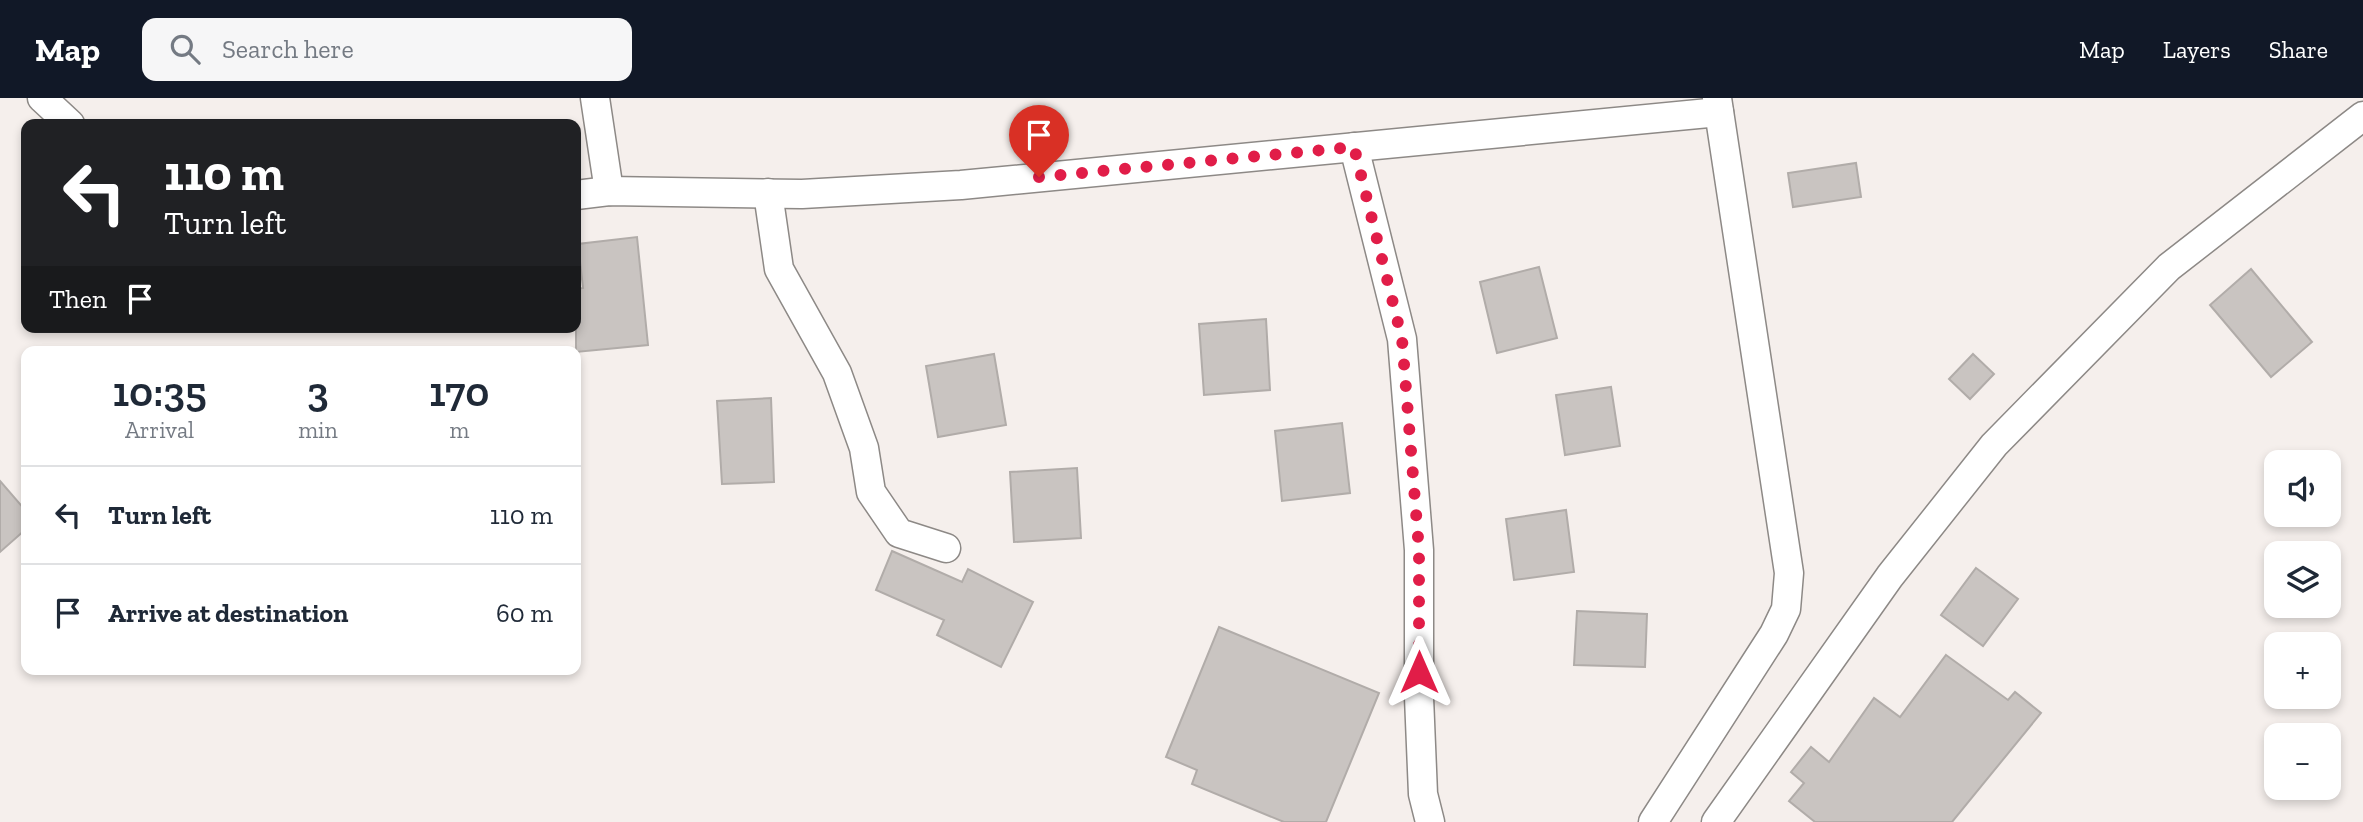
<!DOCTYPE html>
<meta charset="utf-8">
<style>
:root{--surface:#fff;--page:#f6f6f7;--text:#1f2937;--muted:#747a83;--line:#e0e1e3;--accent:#111827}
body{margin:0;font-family:"Zilla Slab",serif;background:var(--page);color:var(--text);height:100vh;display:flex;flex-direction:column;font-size:26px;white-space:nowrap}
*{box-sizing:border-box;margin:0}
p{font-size:23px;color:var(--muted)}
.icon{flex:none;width:38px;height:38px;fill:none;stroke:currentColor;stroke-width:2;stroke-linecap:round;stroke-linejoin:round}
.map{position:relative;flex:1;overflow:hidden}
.drawer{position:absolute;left:21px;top:248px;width:560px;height:329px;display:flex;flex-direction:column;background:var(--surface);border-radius:14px;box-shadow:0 4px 10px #0003}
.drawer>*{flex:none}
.banner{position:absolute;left:21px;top:21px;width:560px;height:214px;border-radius:14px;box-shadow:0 4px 10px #0003;background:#202124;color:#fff;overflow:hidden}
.controls{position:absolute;left:2264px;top:352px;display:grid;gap:14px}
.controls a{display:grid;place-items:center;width:77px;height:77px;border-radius:14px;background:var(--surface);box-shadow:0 4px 10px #0003;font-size:35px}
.pin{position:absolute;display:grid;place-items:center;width:60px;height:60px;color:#fff;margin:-72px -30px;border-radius:50% 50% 50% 0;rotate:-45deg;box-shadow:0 0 7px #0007}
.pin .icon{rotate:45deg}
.me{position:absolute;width:77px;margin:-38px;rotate:0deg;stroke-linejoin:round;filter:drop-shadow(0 0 5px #0008)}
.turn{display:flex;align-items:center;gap:24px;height:147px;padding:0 28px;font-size:32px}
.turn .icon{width:91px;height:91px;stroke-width:2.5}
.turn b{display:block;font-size:49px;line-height:60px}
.then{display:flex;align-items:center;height:66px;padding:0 28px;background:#0003;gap:14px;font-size:26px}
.eta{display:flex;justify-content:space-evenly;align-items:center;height:119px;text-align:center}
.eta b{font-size:42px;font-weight:600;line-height:49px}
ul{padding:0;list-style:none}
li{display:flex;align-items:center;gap:21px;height:98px;padding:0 28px;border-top:2px solid var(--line)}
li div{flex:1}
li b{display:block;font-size:26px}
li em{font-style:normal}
header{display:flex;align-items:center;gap:42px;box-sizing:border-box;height:98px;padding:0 35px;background:var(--accent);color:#fff}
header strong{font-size:33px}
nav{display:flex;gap:38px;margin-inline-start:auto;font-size:24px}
.search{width:490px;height:63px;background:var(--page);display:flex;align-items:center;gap:18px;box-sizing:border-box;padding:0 24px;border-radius:14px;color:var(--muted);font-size:26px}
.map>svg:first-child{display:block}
.building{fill:#c9c4c1;stroke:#b1aca9;stroke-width:2}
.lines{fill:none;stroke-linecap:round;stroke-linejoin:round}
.minor-casing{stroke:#8d8986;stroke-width:31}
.minor{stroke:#fff;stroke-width:28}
.route{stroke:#e11d48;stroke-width:12;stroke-dasharray:0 21.6}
</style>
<header>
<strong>Map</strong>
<div class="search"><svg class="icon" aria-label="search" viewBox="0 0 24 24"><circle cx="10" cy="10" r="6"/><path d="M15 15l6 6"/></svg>Search here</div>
<nav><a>Map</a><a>Layers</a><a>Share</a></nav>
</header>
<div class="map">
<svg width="2363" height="724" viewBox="0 0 2363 724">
<rect width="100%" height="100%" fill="#f5efec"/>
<g class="building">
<polygon points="1856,65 1861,99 1793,109 1788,75"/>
<polygon points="637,139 648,247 576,254 576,191 583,190 578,146"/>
<polygon points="1539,169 1557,240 1497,255 1480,184"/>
<polygon points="2251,171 2312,244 2271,279 2210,207"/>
<polygon points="1266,221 1270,292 1204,297 1199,226"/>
<polygon points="994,256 1006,327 938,339 926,268"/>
<polygon points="1973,256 1994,276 1970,301 1949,281"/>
<polygon points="1611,289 1620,348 1565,357 1556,297"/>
<polygon points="771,300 774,384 722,386 717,303"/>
<polygon points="1342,325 1350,395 1282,403 1275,333"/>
<polygon points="1077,370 1081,440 1014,444 1010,374"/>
<polygon points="0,383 26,413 26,431 0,454"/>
<polygon points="1566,412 1574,474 1514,482 1506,421"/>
<polygon points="892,453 962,484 968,471 1033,504 1001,569 937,537 944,522 876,492"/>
<polygon points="1976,470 2018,501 1983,548 1941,517"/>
<polygon points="1577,513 1647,516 1645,569 1574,567"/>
<polygon points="1219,529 1379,595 1326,724 1284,724 1192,686 1197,672 1166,659"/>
<polygon points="1946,557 2008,602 2015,594 2041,615 1952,724 1815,724 1789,703 1804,685 1791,674 1811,649 1829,664 1874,600 1900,619"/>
</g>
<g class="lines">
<g class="minor-casing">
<g id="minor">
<polyline points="42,0 70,26"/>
<polyline points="595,0 609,93"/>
<polyline points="1354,49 1402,241 1419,452 1419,599 1423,696 1430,724"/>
<polyline points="768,95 779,171 837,275 864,350 871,394 899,435 946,450"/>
<polyline points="576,97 609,93 802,96 961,87 1719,14"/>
<polyline points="1653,724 1774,536 1786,511 1789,475 1717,0"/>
<polyline points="1716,724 1890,478 1994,347 2169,169 2363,18"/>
</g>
</g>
<use href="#minor" class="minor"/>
</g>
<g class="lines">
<polyline class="route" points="1039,79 1354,49 1402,241 1419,452 1419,574"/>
</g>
</svg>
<div class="controls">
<a><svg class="icon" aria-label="sound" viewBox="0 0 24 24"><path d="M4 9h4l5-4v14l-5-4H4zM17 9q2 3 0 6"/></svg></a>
<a><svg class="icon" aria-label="layers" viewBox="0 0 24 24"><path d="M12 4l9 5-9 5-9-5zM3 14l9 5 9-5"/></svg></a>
<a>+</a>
<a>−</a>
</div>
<div class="pin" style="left:1039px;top:79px;background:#d93025"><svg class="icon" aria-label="arrive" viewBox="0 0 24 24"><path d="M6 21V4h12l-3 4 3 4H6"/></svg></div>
<svg class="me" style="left:1419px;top:574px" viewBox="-20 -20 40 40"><path d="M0-17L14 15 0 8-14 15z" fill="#e11d48" stroke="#fff" stroke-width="4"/></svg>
<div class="banner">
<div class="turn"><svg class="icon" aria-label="left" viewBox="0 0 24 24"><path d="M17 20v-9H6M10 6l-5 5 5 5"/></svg><div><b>110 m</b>Turn left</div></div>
<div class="then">Then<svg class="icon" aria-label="arrive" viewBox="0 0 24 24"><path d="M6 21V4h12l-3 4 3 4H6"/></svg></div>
</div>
<section class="drawer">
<div class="eta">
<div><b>10:35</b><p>Arrival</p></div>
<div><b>3</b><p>min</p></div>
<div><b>170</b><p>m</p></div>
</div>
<ul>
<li><svg class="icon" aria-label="left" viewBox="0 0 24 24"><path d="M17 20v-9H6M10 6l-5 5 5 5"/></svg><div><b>Turn left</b></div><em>110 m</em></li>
<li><svg class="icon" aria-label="arrive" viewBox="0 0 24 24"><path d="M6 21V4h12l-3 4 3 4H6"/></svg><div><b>Arrive at destination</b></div><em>60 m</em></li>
</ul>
</section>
</div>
